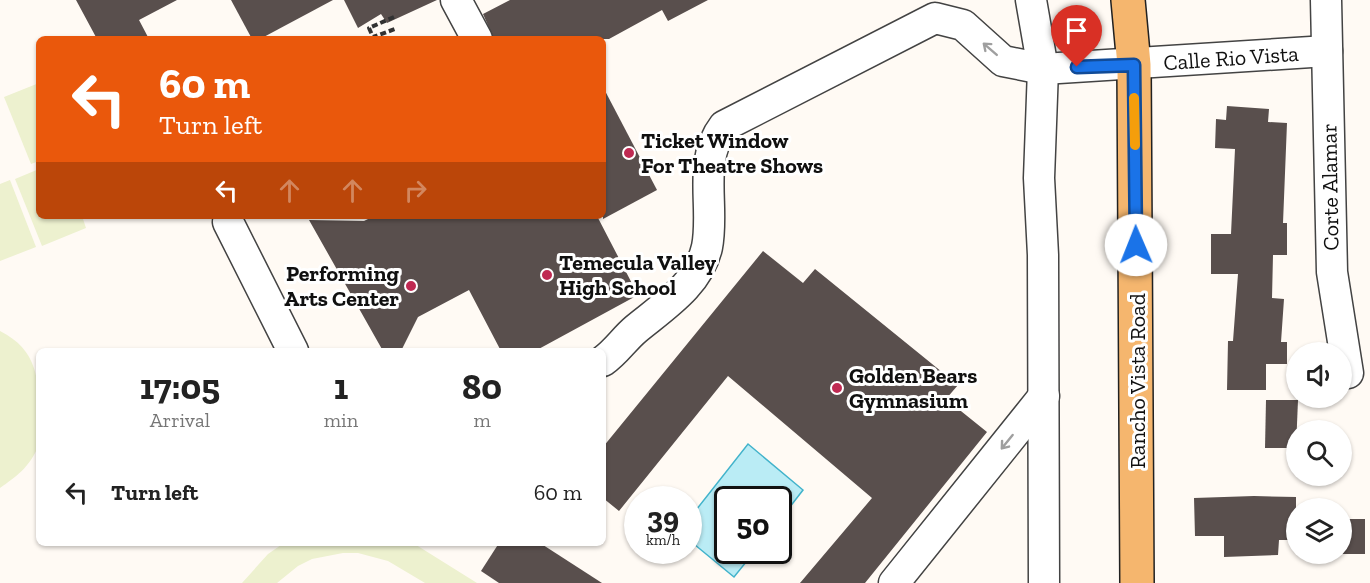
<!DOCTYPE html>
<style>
:root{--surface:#fff;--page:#f6f6f6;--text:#222;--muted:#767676}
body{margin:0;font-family:"Zilla Slab",serif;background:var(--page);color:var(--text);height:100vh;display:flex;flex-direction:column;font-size:22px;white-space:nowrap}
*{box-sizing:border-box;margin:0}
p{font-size:20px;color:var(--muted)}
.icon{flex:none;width:33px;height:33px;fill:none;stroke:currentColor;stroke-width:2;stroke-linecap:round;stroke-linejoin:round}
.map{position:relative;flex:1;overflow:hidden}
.panel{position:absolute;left:36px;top:348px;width:570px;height:198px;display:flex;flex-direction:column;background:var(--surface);border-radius:9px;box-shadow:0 2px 4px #0004}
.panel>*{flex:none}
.top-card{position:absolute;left:36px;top:36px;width:570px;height:183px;border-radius:9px;box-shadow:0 2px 4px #0004;background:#ea580c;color:#fff;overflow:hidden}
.controls{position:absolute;left:1286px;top:342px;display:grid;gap:12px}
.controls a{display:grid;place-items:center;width:66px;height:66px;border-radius:50%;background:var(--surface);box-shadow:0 2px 4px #0004;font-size:30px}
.speed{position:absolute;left:624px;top:486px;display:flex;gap:12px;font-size:30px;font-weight:700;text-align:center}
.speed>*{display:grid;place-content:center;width:78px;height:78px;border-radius:50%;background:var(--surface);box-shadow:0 2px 4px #0004;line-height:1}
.speed small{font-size:15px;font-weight:400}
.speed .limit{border:3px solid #111;border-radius:9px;background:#fff;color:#111}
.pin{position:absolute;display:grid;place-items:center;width:51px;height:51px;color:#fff;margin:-62px -26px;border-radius:50% 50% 50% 0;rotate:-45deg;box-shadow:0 0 6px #0007}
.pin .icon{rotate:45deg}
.me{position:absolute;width:66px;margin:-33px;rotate:359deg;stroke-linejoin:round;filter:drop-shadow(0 0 4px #0008)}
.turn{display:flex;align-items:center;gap:21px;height:126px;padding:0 24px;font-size:27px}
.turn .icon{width:78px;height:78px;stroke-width:2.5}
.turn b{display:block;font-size:42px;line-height:51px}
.lanes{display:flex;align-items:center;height:57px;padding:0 24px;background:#0003;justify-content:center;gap:30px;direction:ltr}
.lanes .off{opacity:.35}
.eta{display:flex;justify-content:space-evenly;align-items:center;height:102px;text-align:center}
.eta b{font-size:36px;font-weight:800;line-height:42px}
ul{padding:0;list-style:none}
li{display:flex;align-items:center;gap:18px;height:84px;padding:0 24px}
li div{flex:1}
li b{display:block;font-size:22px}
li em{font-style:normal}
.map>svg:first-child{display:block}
.pitch{fill:#edf1cf}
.water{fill:#baecf5;stroke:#42b3cb;stroke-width:1.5}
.building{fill:#594f4d}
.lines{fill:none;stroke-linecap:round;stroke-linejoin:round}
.minor-casing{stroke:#434343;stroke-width:33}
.major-casing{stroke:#212121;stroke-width:36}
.path{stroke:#323232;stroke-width:4;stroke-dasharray:6 3;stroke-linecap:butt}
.minor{stroke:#fff;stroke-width:30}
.major{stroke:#f5b66e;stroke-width:33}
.oneway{stroke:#9f9f9f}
.route-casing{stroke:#114b97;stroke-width:15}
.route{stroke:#1a73e8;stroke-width:10}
.slow{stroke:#f59e0b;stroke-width:10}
.poi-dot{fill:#bf2a52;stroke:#fff;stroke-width:2}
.labels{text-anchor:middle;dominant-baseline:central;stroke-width:6;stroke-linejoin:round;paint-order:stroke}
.street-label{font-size:22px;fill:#101010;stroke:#fff}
.poi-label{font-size:22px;font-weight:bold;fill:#101010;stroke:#fff;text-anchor:start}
</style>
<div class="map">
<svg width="1370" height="583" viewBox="0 0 1370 583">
<rect width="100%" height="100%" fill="#fffaf4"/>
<g class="pitch">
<polygon points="39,83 39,161 31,164 4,97"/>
<polygon points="39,169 39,216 82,216 86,228 42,246 15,179"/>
<polygon points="10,180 36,247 0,261 0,184"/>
<path d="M0 331C38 350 39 380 39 417 39 427 41 440 37 449 28 468 17 476 0 488Z"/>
<polygon points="284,543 413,543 477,583 425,583 388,561 358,553 343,553 312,559 298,566 277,583 242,583 268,554"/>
</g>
<polygon class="water" points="748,444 803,490 779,521 778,500 728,500 728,550 755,551 734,577 689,540 689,519"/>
<g class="building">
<polygon points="76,0 177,0 139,20 149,39 97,39"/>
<polygon points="231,0 333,0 260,39 252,39"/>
<polygon points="344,0 437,0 387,23 381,14 358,28"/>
<polygon points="510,0 708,0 668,21 662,10 609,39 494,39 483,14"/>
<polygon points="603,87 657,190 603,219"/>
<polygon points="1227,106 1269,109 1268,122 1287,123 1283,223 1287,223 1287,255 1273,255 1272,298 1284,299 1281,342 1287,342 1287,364 1266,364 1266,390 1227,390 1228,341 1233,341 1238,274 1211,274 1211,234 1231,234 1235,149 1215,148 1216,119 1226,120"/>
<polygon points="374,216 597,216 638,295 535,351 501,351 469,290 418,317 401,351 383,351 309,220 364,221"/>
<polygon points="763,251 803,283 815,269 958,385 946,399 987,432 865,583 800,583 872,498 728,376 619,511 603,498 603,447"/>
<polygon points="1266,400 1298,400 1296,448 1265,448"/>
<polygon points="1254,496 1296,497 1296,540 1279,540 1278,555 1224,557 1224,536 1195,536 1194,498"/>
<rect x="1341" y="519" width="24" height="35"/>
<polygon points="499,543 540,543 602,583 499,583 481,571"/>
</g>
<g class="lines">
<g class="minor-casing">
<g id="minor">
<polyline points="456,0 477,39"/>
<polyline points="1031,0 1043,69 1039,178 1043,255 1044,583"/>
<polyline points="1326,0 1332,272 1348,373"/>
<polyline points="228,222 293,351"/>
<path d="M603 361C616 352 624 339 636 329 664 306 699 284 707 247 715 207 697 161 724 126L935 18 963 25 1003 61 1043 69 1327 51"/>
<polyline points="894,583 1044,396"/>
</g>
</g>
<g class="major-casing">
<polyline id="major" points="1128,0 1134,65 1137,583"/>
</g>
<polyline class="path" points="394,17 369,28 373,37 395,29"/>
<use href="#minor" class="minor"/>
<use href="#major" class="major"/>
</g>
<defs><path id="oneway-shaft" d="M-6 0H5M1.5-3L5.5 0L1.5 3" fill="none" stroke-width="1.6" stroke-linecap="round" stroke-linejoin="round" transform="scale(1.5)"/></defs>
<g class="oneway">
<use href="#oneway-shaft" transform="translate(990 49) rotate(-139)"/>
<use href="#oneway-shaft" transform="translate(1007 442) rotate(129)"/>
</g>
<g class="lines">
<g class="route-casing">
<polyline id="route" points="1077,67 1134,65 1136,245"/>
</g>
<use href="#route" class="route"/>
<polyline class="slow" points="1134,98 1135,145"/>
</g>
<g class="poi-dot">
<circle cx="629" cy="153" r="6"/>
<circle cx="547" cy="275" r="6"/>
<circle cx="411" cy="286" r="6"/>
<circle cx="837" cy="388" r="6"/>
</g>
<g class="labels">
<g class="street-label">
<text transform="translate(1231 58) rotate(-4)">Calle Rio Vista</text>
<text transform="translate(1330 187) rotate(-91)">Corte Alamar</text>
<text transform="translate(1137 381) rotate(-90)">Rancho Vista Road</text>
</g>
<g class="poi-label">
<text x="641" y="140">Ticket Window<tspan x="641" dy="25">For Theatre Shows</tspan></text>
<text x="559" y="262">Temecula Valley<tspan x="559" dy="25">High School</tspan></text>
<text x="399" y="273" text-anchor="end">Performing<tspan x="399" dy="25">Arts Center</tspan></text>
<text x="849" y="375">Golden Bears<tspan x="849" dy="25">Gymnasium</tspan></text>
</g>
</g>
</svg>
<div class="controls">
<a><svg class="icon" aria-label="sound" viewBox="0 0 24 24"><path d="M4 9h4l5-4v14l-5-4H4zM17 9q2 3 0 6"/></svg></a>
<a><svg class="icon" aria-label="search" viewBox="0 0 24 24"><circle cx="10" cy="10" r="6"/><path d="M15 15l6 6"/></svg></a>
<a><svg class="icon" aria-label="layers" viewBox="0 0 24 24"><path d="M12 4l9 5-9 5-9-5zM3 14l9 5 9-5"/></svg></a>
</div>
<div class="speed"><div>39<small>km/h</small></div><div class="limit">50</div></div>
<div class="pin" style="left:1077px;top:67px;background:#d93025"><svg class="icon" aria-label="arrive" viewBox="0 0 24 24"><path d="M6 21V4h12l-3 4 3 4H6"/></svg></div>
<svg class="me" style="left:1136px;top:245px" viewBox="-20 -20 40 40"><circle r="19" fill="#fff"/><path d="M0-13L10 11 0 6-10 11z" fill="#1a73e8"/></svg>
<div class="top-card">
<div class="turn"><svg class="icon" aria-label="left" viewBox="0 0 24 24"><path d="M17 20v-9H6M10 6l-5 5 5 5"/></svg><div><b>60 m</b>Turn left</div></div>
<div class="lanes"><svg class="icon" aria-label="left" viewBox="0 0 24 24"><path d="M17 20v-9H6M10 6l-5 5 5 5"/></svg><svg class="icon off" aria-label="ahead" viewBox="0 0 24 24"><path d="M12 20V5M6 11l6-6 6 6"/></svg><svg class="icon off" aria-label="ahead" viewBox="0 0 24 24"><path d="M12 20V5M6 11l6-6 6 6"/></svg><svg class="icon off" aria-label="right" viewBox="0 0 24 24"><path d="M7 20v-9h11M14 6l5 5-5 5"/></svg></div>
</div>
<section class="panel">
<div class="eta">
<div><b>17:05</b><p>Arrival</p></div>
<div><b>1</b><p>min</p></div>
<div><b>80</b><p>m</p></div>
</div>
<ul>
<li><svg class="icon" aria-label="left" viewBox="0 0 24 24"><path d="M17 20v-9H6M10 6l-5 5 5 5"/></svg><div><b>Turn left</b></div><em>60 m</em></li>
</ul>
</section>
</div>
